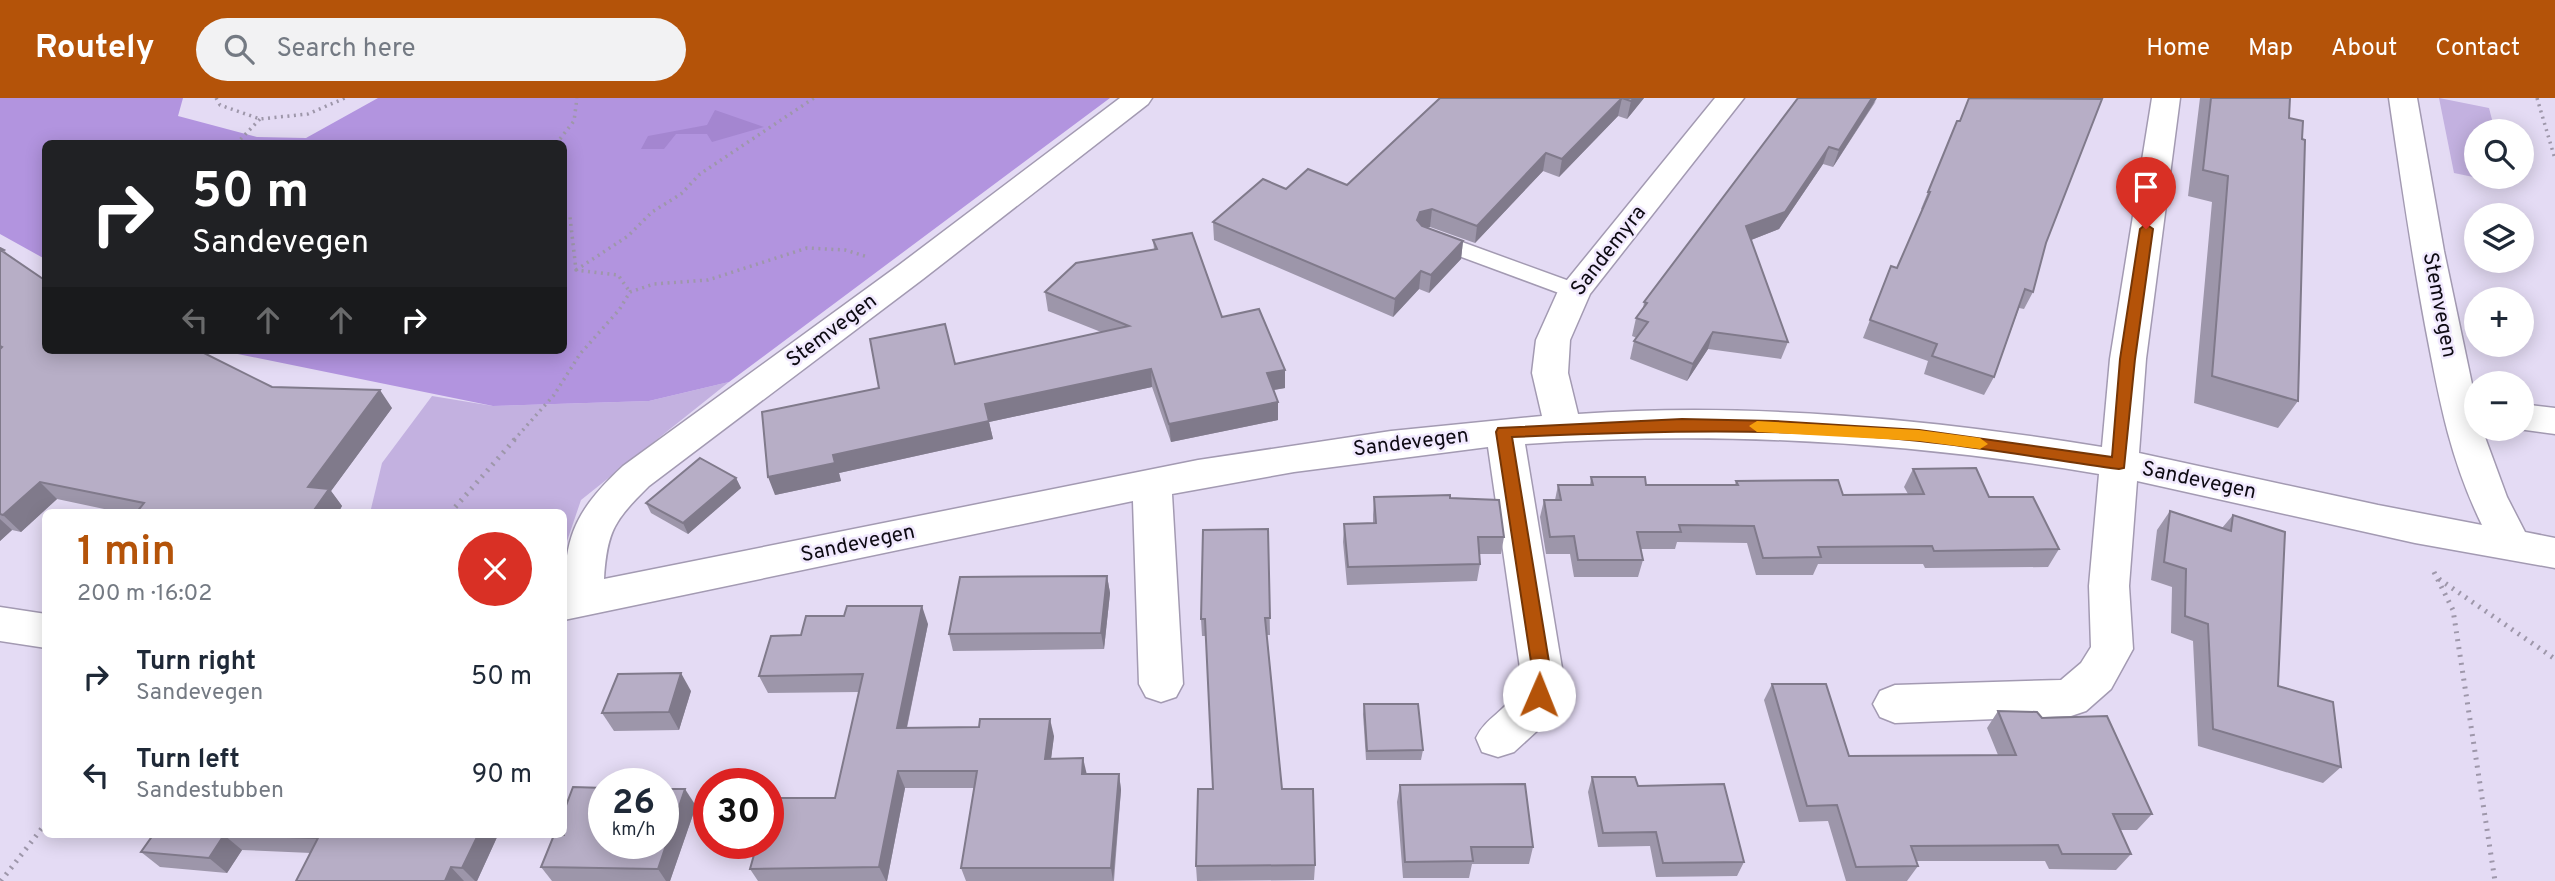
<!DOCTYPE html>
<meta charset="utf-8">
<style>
:root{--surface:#fff;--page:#f2f2f3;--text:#1f2937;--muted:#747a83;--accent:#b45309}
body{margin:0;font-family:Overpass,sans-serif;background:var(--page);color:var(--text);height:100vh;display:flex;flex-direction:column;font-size:26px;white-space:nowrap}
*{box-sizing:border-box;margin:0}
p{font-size:23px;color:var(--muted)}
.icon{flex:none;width:38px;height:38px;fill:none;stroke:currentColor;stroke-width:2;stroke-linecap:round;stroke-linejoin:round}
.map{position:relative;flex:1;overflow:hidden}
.sheet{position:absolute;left:42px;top:411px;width:525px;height:329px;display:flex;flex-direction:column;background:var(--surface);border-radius:10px;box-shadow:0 4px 18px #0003}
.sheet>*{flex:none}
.top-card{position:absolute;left:42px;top:42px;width:525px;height:214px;border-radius:10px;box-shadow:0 4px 18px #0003;background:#202124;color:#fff;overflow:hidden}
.tools{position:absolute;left:2464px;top:21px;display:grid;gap:14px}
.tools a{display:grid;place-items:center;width:70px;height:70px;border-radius:50%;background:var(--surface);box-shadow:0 4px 18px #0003;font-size:35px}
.speed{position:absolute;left:588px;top:670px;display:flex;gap:14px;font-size:35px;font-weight:700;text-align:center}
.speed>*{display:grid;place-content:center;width:91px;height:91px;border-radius:50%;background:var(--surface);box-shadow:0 4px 18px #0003;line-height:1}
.speed small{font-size:18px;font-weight:400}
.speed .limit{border:10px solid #d22;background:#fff;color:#111}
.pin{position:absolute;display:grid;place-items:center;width:60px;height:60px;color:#fff;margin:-72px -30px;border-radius:50% 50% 50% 0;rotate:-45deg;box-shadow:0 0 7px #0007}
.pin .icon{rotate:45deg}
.me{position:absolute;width:77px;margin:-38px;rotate:1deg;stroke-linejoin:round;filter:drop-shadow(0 0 5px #0008)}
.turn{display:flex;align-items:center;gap:24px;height:147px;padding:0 35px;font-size:32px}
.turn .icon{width:91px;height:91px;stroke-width:2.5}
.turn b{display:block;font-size:49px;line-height:60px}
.lanes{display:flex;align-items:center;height:66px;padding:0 35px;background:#0003;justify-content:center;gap:35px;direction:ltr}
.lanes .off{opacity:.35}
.round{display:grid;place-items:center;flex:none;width:74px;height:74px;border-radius:37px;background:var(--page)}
.headline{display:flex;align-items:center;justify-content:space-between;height:119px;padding:0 35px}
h1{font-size:42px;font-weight:600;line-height:52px;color:var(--accent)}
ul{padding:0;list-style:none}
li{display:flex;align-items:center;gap:21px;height:98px;padding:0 35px}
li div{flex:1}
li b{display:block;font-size:26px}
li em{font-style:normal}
header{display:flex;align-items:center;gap:42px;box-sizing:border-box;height:98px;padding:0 35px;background:var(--accent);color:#fff}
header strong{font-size:33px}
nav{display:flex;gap:38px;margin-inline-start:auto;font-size:24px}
.search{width:490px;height:63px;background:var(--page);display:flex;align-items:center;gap:18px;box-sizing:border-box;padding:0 24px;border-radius:38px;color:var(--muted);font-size:26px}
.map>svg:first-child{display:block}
.green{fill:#c3b1e0}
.forest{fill:#b294df}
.water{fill:#a486d0}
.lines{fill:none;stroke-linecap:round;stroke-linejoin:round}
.lane-casing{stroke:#a39ab2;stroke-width:3}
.street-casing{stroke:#a39ab2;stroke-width:3}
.path-far1{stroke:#9e97aa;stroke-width:3.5;stroke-dasharray:2 4.5;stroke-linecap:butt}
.path{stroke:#9e97aa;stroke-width:5;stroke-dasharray:2 6;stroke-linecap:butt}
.lane{fill:#fff;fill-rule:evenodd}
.street{fill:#fff;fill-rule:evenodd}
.wall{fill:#9d96aa}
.shaded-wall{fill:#807a8b}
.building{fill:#b7aec6;stroke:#807a8b;stroke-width:2}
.route{fill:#b45309;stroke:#753606;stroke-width:2}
.slow{fill:#f59e0b}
.labels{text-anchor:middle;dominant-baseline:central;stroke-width:5;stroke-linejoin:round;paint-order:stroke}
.street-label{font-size:21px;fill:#0d0a12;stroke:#f1e9fe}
</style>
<header>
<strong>Routely</strong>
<div class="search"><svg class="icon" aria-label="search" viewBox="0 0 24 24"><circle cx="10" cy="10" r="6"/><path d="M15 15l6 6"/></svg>Search here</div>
<nav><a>Home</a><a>Map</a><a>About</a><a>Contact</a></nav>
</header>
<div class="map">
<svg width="2555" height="783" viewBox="0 0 2555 783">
<rect width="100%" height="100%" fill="#e4dbf4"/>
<g class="green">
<polygon points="2439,0 2489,10 2495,33 2476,33 2476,79 2505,79 2507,86 2454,75"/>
<polygon points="729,284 581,402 564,452 564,415 370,415 382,365 432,298 493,308 649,303"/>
</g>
<polygon class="forest" points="0,0 183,0 178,18 257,39 306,40 378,0 1110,0 729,284 649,303 493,308 218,252 564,252 564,46 46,46 45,161 0,136"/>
<polygon class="water" points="715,12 764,29 712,44 707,36 676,36 664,51 641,51 648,38 707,27"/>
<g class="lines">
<g class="lane-casing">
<polygon id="lane" points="1429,132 1583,188 1586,193 1583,198 1575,200 1567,198 1421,144 1418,139 1421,134"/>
</g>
<g class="street-casing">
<g id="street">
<path d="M1120 0H1152L1148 6 923 181 649 388C615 422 607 432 604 481L1198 362 1391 333 1542 318 1532 275 1536 242 1558 193 1715 0H1744L1590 196 1570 242 1568 275 1578 316C1752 304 1930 321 2102 349L2110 261 2152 0H2180L2146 261 2139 355 2378 407 2482 427C2449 359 2439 300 2425 227 2411 152 2400 76 2389 0H2417L2444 153 2476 305V331H2482L2507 399 2525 434 2555 440V470L2415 445 2137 383 2129 488 2133 551 2111 591 2086 613 2071 618 1895 625 1880 619 1873 606 1880 593 1895 587 2061 582 2081 565 2091 549 2089 488 2099 376C1909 344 1717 332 1525 346L1562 570 1561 597 1537 633 1514 654 1498 659 1482 654 1476 640C1485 620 1507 612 1517 593 1520 587 1519 577 1520 570L1488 349 1294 374 1172 396 1183 586 1176 599 1161 604 1146 599 1139 586 1133 403 564 522C564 447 566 421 623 368L899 167Z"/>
<polygon points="2522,306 2555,310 2555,336 2518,331 2522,331"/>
<polygon points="0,509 46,516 46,550 0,543"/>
</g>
</g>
<g class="path-far1">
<polyline points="216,0 220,7 260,21 308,16 345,0"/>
<polyline points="2537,0 2555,61"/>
<polyline points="236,46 260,21"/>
<polyline points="556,46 574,23 577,0"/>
<polyline points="564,120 570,119 576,172 618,177 630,194"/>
<polyline points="576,172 628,138 652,114 681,96 700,76 814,0"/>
<polyline points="514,342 554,297 580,256 619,212 630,194 654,186 708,182 807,150 845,152 868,159"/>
</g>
<g class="path">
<polyline points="450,415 516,340"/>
<polyline points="2434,474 2453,512 2495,783"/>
<polyline points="2439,481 2555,561"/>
<polyline points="1,783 46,725"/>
</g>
<use href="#lane" class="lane"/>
<use href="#street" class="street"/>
</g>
<g class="wall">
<polygon points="1440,0 1644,0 1627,21 1618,18 1559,79 1543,73 1475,145 1430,129 1426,130 1463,143 1461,161 1429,195 1419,191 1393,219 1214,142 1213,124 1286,91 1347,87"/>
<polygon points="2200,0 2290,0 2289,20 2298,303 2278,330 2194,305 2212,104 2188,98"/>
<polygon points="1876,3 1833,69 1823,66 1779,131 1751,142 1788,244 1781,261 1708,251 1687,283 1630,261 1634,243 1637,240 1632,238 1636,220 1643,211 1644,204"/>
<polygon points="1957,23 2046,145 2033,194 2024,211 2019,210 1994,279 1984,297 1924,276 1928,263 1863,240 1891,168 1897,170 1923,112 1921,111"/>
<polygon points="1153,142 1285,290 1274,292 1278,322 1171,344 1152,289 989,324 993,341 839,375 841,383 775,397 879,290 955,266 1101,234 1048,213 1045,194 1154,151"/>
<polygon points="0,150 4,152 9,158 46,252 272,289 392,310 331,393 342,408 338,415 123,415 57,401 21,434 12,432 0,443"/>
<polygon points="1913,371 1989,399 2059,451 2048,469 1925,470 1923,466 1818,466 1813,477 1756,477 1747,445 1677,444 1675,451 1641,451 1643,462 1638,479 1574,479 1570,456 1546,456 1540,419 1544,402 1555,402 1558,387 1590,387 1591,379 1646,387 1735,387 1736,383 1843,397 1908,396 1904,389"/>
<polygon points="736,380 741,390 688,436 651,415 646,405"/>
<polygon points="1374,399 1450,400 1504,439 1501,456 1479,456 1480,466 1477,483 1347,487 1343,444 1344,426 1373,425 1373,417"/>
<polygon points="2170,413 2222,430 2233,417 2278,588 2341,669 2323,685 2198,648 2193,543 2171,535 2172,489 2151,482 2157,432"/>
<polygon points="1268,431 1270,537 1267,537 1282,691 1315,767 1314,782 1197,783 1196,768 1213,691 1206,538 1202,538 1201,521"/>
<polygon points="1107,478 1110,495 1104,551 953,553 949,536"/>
<polygon points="928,526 907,630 1054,638 1051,660 1086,676 1119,676 1121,692 1114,783 966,783 961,770 974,690 905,690 887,783 758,783 750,771 835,700 859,594 768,595 759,578 801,537"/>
<polygon points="1772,586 1849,658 1998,657 1987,630 1998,613 2042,620 2152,716 2137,732 2120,732 2131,756 2116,772 2049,771 2045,763 1916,763 1918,768 1907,783 1846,783 1828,723 1799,724 1764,602"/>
<polygon points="691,593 679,632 614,633 602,615"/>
<polygon points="1364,606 1423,652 1421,662 1366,662 1363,616"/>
<polygon points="1592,679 1638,688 1744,764 1737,778 1656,779 1650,748 1598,749 1588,694"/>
<polygon points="1400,687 1533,749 1529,766 1472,766 1469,780 1403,780 1397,704"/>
<polygon points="696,708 670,783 552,783 541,769"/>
<polygon points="153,737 498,737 477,783 296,783 311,755 242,752 227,775 160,769 141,754"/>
</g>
<g class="shaded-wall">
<polygon points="1622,0 1618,18 1559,79 1562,61"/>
<polygon points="1634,0 1644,0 1627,21 1631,3"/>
<polygon points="1872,0 1877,0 1833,69 1839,52"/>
<polygon points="1829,49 1823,66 1779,131 1741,146 1746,128"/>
<polygon points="1546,55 1543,73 1475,145 1477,128"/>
<polygon points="1432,111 1430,129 1419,132 1417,122 1420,114"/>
<polygon points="1463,143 1461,161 1429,195 1431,177"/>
<polygon points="1421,173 1419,191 1393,219 1395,201"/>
<polygon points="1713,234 1708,251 1687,283 1693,266"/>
<polygon points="1151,271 1152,289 989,324 993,341 839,375 841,383 775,397 768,379 985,306"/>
<polygon points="1285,272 1285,290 1267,293 1267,275"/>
<polygon points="380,292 392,310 331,393 342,408 338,415 312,415 308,389"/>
<polygon points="1278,304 1278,322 1171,344 1169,326"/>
<polygon points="736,380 741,390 688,436 683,425"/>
<polygon points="40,384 57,401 21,434 3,417"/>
<polygon points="0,421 12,432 0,443"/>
<polygon points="1107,478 1110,495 1104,551 1101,535"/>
<polygon points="922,508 928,526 903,647 897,630"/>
<polygon points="681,575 691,593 679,632 669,614"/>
<polygon points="1050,621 1054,638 1049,677 1045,661"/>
<polygon points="1083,660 1087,677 1082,676"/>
<polygon points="898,673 905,690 887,783 886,783 879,769"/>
<polygon points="1119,676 1121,692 1113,783 1111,770"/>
<polygon points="685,691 696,708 670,783 666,783 658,771"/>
<polygon points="224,737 242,752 227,775 209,760"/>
<polygon points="478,737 498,737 477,783 475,783 462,770"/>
<polygon points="451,769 464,783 445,783"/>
</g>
<g class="building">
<polygon points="1440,0 1634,0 1631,3 1622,0 1562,61 1546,55 1477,128 1432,111 1420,114 1417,122 1422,128 1463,143 1431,177 1421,173 1395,201 1213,124 1263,81 1286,91 1308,71 1347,87"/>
<polygon points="1798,0 1872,0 1839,52 1829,49 1785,114 1746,128 1788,244 1713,234 1693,266 1634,243 1648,224 1636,220 1647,205 1644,204"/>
<polygon points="1969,0 2102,1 2046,145 2033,194 2025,191 1994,279 1932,258 1937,246 1870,222 1891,168 1897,170 1930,94 1928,94 1957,23 1960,23"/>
<polygon points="2211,0 2290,0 2289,20 2303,23 2302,41 2305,42 2298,303 2212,278 2228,78 2203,72"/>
<polygon points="1192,135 1222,219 1259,211 1285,272 1267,275 1278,304 1169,326 1151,271 985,306 989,323 833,357 835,365 768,379 762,314 879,290 870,241 945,226 955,266 1129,228 1045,194 1076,165 1157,151 1153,142"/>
<polygon points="0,150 4,152 2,153 46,183 46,252 198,252 272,289 380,292 308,389 329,391 312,415 136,415 144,405 40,384 3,417 0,416 0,251 2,249 0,248"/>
<polygon points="700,360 736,380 683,425 646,405"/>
<polygon points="1976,370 1989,399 2033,399 2059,451 1934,453 1932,448 1818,449 1821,459 1763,460 1754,428 1679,427 1681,434 1637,434 1643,462 1578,462 1574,438 1550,439 1544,402 1561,402 1558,387 1593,387 1591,379 1645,379 1646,387 1738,387 1736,383 1838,382 1843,397 1924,396 1913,371"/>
<polygon points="1450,397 1450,400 1499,402 1504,439 1478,439 1480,466 1348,469 1344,426 1376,425 1374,399"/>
<polygon points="2170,413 2231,433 2233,417 2285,434 2278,588 2333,604 2341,669 2213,631 2208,526 2185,518 2186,471 2164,464"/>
<polygon points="1268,431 1270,520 1265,520 1282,691 1313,691 1315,767 1196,768 1198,691 1213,691 1205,521 1201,521 1203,432"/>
<polygon points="1107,478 1101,535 949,536 960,479"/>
<polygon points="847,508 922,508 897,630 979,629 980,621 1050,621 1045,661 1083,660 1082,676 1119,676 1111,770 961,770 977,673 898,673 879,769 750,771 757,746 768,746 768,704 769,700 835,700 863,576 759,578 771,538 801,537 806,518 844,518"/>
<polygon points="681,575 669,614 602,615 618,576"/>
<polygon points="1772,586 1826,586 1849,658 2016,657 1998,613 2037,614 2042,620 2107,618 2152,716 2113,716 2131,756 2062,756 2058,747 1911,748 1918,768 1856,769 1837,707 1807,708"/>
<polygon points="1364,606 1418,606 1423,652 1367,653"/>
<polygon points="1592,679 1635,679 1638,688 1724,686 1744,764 1663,765 1656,734 1603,735"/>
<polygon points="1525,686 1533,749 1471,749 1473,763 1405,764 1400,687"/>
<polygon points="573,689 604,690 604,746 663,746 663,691 685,691 658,771 541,769 554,737 564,737 564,713"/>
<polygon points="153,737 478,737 462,770 451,769 445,783 296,783 318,740 224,737 209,760 141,754"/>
</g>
<path class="route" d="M2146 126 2153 131 2135 261 2124 370 2119 371C2053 362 1986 350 1920 343 1784 329 1648 333 1512 339L1550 570 1546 602 1539 605 1533 602 1530 597 1532 570 1496 334 1498 330 1682 321 1774 323 1919 332 2112 359 2120 261 2140 131Z"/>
<polygon class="slow" points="1757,323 1919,332 1980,340 1988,346 1980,351 1919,343 1757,334 1749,328"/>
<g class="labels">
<g class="street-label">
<text transform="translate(1609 153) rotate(-52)">Sandemyra</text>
<text transform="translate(2439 207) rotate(79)">Stemvegen</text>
<text transform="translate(832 233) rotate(-37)">Stemvegen</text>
<text transform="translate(1411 345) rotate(-7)">Sandevegen</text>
<text transform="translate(2199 383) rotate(12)">Sandevegen</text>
<text transform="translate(858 446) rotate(-12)">Sandevegen</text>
</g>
</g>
</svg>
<div class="tools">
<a><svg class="icon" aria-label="search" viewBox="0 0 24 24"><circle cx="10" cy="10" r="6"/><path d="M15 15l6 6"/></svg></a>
<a><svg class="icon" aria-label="layers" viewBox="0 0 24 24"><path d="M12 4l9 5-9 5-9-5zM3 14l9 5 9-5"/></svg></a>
<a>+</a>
<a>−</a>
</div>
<div class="speed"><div>26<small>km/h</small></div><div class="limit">30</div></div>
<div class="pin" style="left:2146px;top:131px;background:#d93025"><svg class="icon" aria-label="arrive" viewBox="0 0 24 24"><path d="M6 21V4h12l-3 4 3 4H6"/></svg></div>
<svg class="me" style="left:1539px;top:597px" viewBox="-20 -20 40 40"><circle r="19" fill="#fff"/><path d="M0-13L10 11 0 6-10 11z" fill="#b45309"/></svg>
<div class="top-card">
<div class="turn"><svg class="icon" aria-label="right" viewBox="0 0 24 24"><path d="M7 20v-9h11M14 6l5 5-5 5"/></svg><div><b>50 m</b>Sandevegen</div></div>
<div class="lanes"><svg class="icon off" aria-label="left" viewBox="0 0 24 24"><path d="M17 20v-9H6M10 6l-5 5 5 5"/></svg><svg class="icon off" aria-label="ahead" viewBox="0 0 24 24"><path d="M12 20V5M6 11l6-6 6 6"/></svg><svg class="icon off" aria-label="ahead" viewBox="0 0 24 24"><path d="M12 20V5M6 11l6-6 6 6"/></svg><svg class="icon" aria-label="right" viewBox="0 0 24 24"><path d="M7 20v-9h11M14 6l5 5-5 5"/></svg></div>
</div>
<section class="sheet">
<div class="headline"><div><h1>1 min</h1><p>200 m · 16:02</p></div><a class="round" style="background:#d93025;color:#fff"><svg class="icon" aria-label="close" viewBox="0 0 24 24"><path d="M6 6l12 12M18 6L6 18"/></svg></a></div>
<ul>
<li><svg class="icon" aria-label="right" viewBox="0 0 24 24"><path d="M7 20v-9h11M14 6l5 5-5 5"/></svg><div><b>Turn right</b><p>Sandevegen</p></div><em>50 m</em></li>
<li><svg class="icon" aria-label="left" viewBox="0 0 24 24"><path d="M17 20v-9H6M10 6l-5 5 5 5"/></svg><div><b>Turn left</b><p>Sandestubben</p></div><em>90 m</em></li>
</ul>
</section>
</div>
